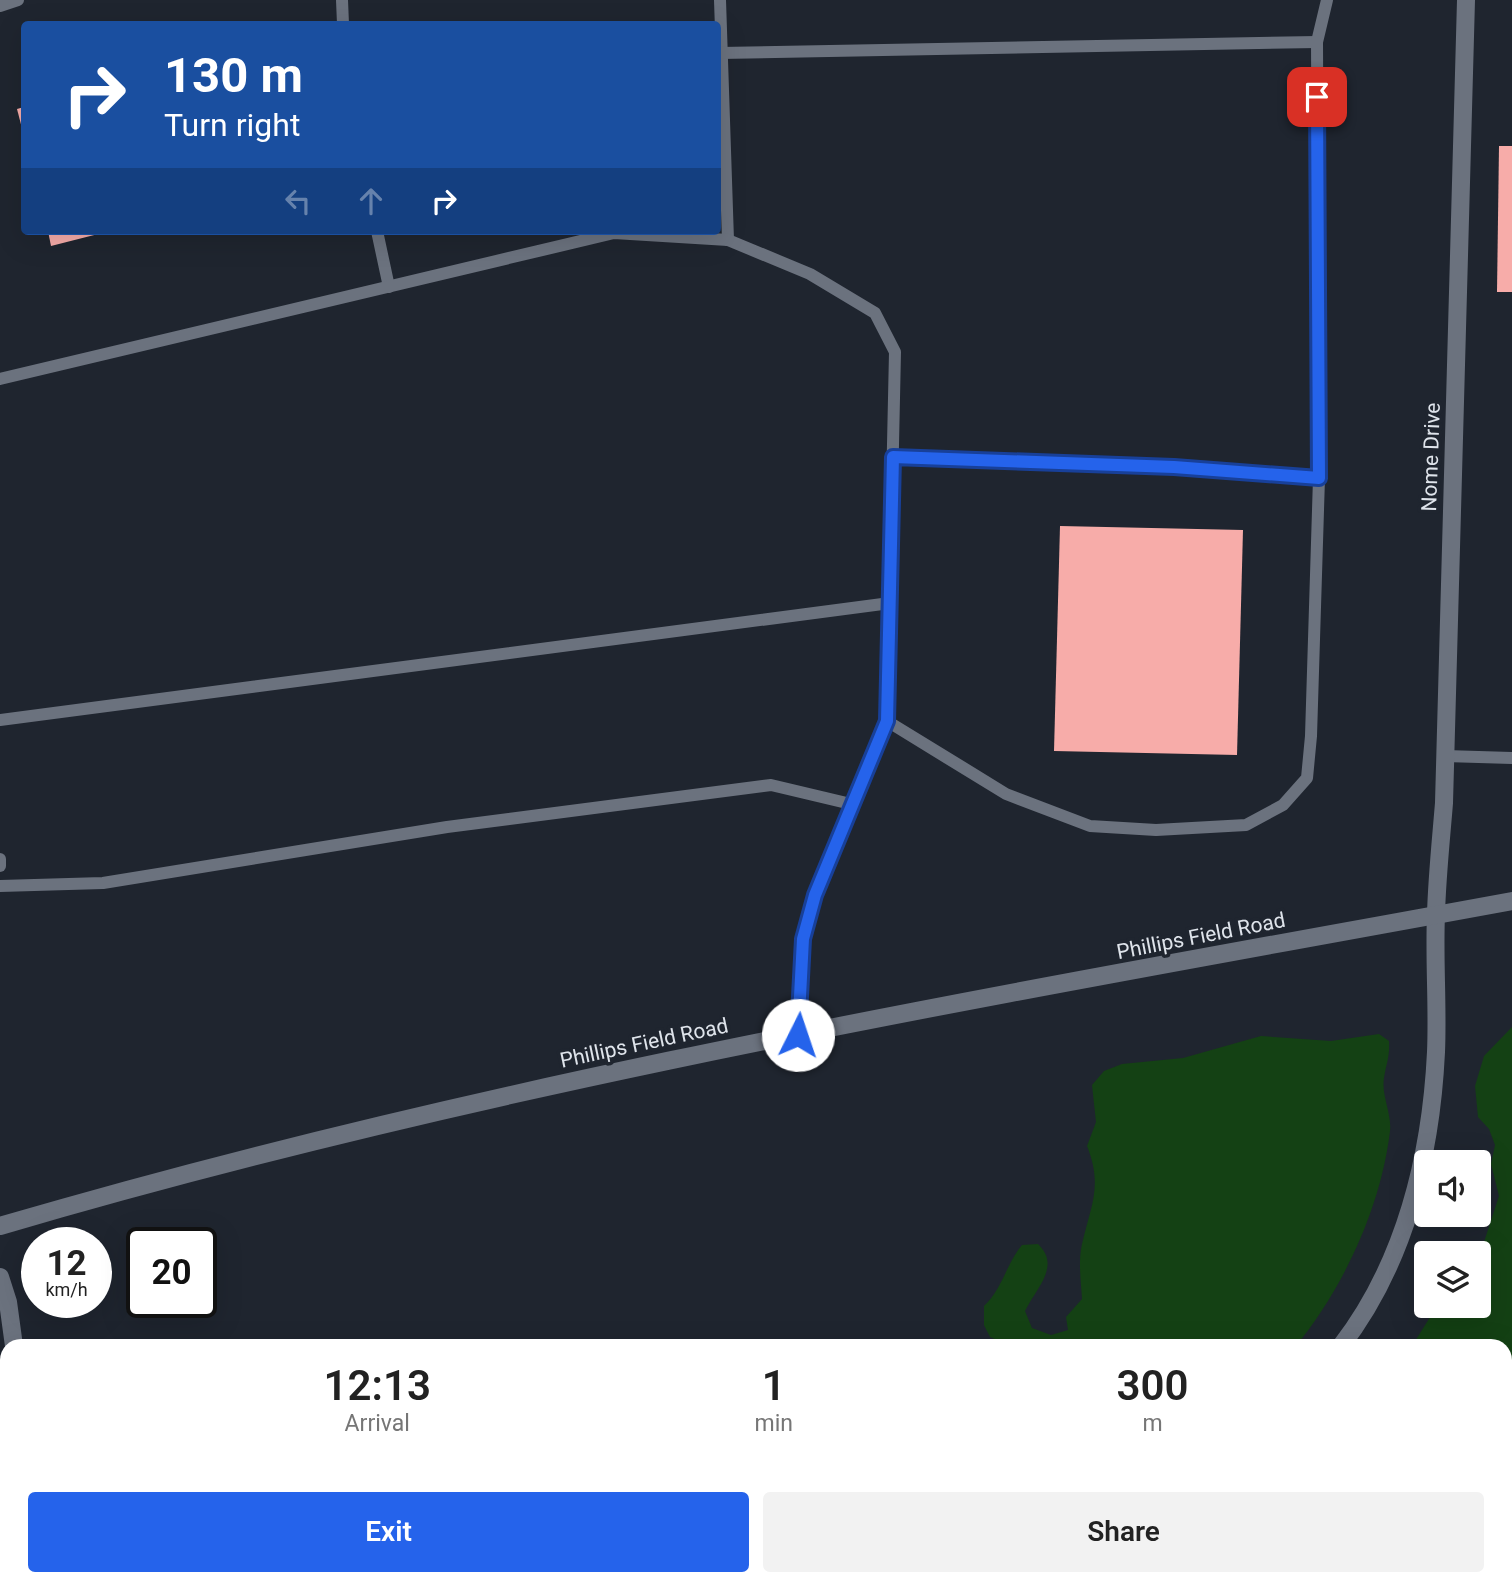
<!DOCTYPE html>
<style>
:root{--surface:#fff;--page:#f2f2f2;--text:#222;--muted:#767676;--accent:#2563eb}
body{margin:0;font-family:Roboto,sans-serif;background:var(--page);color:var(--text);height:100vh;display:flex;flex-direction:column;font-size:26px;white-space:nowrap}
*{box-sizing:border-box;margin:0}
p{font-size:23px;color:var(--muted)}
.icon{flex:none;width:38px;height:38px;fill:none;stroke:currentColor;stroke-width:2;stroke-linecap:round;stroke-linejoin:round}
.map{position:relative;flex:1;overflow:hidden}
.side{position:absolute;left:0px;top:1339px;width:1512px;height:247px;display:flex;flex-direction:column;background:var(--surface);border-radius:21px 21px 0 0;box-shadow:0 7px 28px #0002}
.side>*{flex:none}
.hud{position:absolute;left:21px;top:21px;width:700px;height:214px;border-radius:7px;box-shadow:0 7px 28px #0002;background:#1a4fa0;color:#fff;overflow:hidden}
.buttons{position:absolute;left:1414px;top:1150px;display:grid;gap:14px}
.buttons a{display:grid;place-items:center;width:77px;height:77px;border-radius:7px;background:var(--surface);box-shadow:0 7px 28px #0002;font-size:35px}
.speed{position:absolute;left:21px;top:1227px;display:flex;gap:14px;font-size:35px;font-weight:700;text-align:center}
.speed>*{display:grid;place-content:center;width:91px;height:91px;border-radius:50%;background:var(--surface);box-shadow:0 7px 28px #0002;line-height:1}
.speed small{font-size:18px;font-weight:400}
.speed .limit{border:4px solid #111;border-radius:10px;background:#fff;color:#111}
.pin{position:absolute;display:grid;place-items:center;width:60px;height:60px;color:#fff;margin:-30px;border-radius:14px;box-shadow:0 4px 10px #0006}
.me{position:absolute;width:77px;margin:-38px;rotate:4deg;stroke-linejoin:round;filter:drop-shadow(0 0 5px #0008)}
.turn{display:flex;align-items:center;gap:24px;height:147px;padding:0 28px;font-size:32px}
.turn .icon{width:91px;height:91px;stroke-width:2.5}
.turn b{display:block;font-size:49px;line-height:60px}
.lanes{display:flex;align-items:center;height:66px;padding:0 28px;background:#0003;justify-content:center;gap:35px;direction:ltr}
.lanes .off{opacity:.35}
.eta{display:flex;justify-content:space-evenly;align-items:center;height:119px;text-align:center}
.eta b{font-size:42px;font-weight:600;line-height:49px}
.primary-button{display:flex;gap:14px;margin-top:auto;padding:14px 28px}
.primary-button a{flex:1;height:80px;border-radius:7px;background:var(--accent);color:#fff;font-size:28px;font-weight:600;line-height:80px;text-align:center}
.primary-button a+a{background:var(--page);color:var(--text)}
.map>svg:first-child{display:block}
.green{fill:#144114}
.water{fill:#1c4d66;stroke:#567a8e;stroke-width:2}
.building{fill:#f7aca9}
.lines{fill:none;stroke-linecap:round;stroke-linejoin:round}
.service{stroke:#6b727e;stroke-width:12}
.minor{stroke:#6b727e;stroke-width:18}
.tertiary{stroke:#6b727e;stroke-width:18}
.route-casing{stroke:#184099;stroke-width:18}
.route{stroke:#2563eb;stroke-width:12}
.labels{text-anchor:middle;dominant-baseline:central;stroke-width:7;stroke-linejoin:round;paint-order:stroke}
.street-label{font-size:21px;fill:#dfe4eb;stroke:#1f252f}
</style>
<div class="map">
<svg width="1512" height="1585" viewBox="0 0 1512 1585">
<rect width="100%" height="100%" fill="#1f252f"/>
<g class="green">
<polygon points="1512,1027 1512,1487 1505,1505 1505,1346 1412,1346 1437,1306 1479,1306 1479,1253 1474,1253 1483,1245 1499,1196 1491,1164 1495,1145 1489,1129 1478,1117 1475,1086 1484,1056"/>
<path d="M1379 1034 1389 1041C1390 1057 1386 1064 1384 1078 1381 1095 1392 1114 1390 1131 1381 1207 1344 1287 1296 1346H1025L1009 1345 990 1337 984 1325V1306C1003 1288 1006 1264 1022 1245L1038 1244C1061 1266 1037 1287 1025 1311L1032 1328 1051 1335 1068 1330 1066 1317 1082 1299C1081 1282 1078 1261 1082 1244 1091 1205 1103 1186 1087 1146L1096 1122 1092 1085 1104 1071 1122 1064 1183 1058 1261 1036 1331 1041Z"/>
<polygon points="239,1578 241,1585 68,1585 65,1579"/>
<polygon points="601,1579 644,1579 645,1585 601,1585"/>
<polygon points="1373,1579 1479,1579 1477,1585 1375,1585"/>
</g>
<polygon class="water" points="1512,1487 1512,1585 1477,1585 1479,1579 1505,1578 1505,1505"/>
<g class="building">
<polygon points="24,107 24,136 17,109"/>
<polygon points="1499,146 1512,146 1512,292 1497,292"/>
<polygon points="48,231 106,231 106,232 51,246"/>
<polygon points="1060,526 1243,530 1237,755 1054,751"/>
<polygon points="1240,1578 1318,1578 1321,1580 1318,1585 1237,1585"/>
</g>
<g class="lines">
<g class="service">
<polyline points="342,0 343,24"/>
<polyline points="720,0 728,240"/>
<polyline points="0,6 18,0"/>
<polyline points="720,53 1317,42"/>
<polyline points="377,231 389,287"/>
<polyline points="0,379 614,233 728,240 810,274 875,313 895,352 887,721 815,895 803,938 798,1035"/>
<polyline points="893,457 1174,467 1319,478"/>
<polyline points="0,720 890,603"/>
<polyline points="887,721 1006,794 1090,826 1156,830 1246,825 1283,805 1307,778 1311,736 1319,478 1317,42 1327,0"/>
<polyline points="1445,756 1512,758"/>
<polyline points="0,859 0,866"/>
<polyline points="0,886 103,883 447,827 771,785 851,804"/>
<polyline points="397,1578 399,1585"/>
<polyline points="661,1578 662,1585"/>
<polyline points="30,1585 31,1578"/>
<polyline points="431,1585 456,1578"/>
</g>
<g class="minor">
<polyline points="0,1277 8,1302 14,1346"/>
<path d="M1341 1346C1405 1263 1431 1156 1436 1052 1438 1006 1434 960 1436 914 1437 877 1441 840 1444 803L1466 0"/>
<polyline points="0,1467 7,1447"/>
<polyline points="1129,1585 1134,1578"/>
</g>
<path class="tertiary" d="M0 1226C495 1080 1005 994 1512 901"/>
</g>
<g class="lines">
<g class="route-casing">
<polyline id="route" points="798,1035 803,939 815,895 887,721 893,457 1174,467 1319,478 1317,97"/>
</g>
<use href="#route" class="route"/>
</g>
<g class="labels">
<g class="street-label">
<text transform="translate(1431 457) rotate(-88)">Nome Drive</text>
<text transform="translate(1201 936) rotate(-11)">Phillips Field Road</text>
<text transform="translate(644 1043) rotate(-12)">Phillips Field Road</text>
</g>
</g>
</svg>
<div class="buttons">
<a><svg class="icon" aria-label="sound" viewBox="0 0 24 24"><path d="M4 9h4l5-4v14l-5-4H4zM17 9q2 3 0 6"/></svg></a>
<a><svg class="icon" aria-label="layers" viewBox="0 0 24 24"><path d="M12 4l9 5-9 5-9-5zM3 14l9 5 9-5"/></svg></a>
</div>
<div class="speed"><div>12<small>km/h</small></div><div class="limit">20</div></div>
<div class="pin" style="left:1317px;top:97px;background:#d93025"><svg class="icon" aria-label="arrive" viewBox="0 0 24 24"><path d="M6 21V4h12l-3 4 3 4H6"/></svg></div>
<svg class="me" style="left:798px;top:1035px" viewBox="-20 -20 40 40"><circle r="19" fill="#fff"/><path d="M0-13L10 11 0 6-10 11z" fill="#2563eb"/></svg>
<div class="hud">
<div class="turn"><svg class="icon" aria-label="right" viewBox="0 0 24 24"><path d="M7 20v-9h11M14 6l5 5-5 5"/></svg><div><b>130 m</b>Turn right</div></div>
<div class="lanes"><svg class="icon off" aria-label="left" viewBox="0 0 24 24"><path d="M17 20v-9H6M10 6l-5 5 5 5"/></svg><svg class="icon off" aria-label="ahead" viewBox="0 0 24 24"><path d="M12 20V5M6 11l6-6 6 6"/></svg><svg class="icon" aria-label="right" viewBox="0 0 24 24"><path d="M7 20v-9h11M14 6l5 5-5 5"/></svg></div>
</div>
<section class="side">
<div class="eta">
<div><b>12:13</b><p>Arrival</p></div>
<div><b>1</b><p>min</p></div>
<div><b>300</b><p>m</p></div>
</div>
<div class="primary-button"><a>Exit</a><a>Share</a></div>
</section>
</div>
